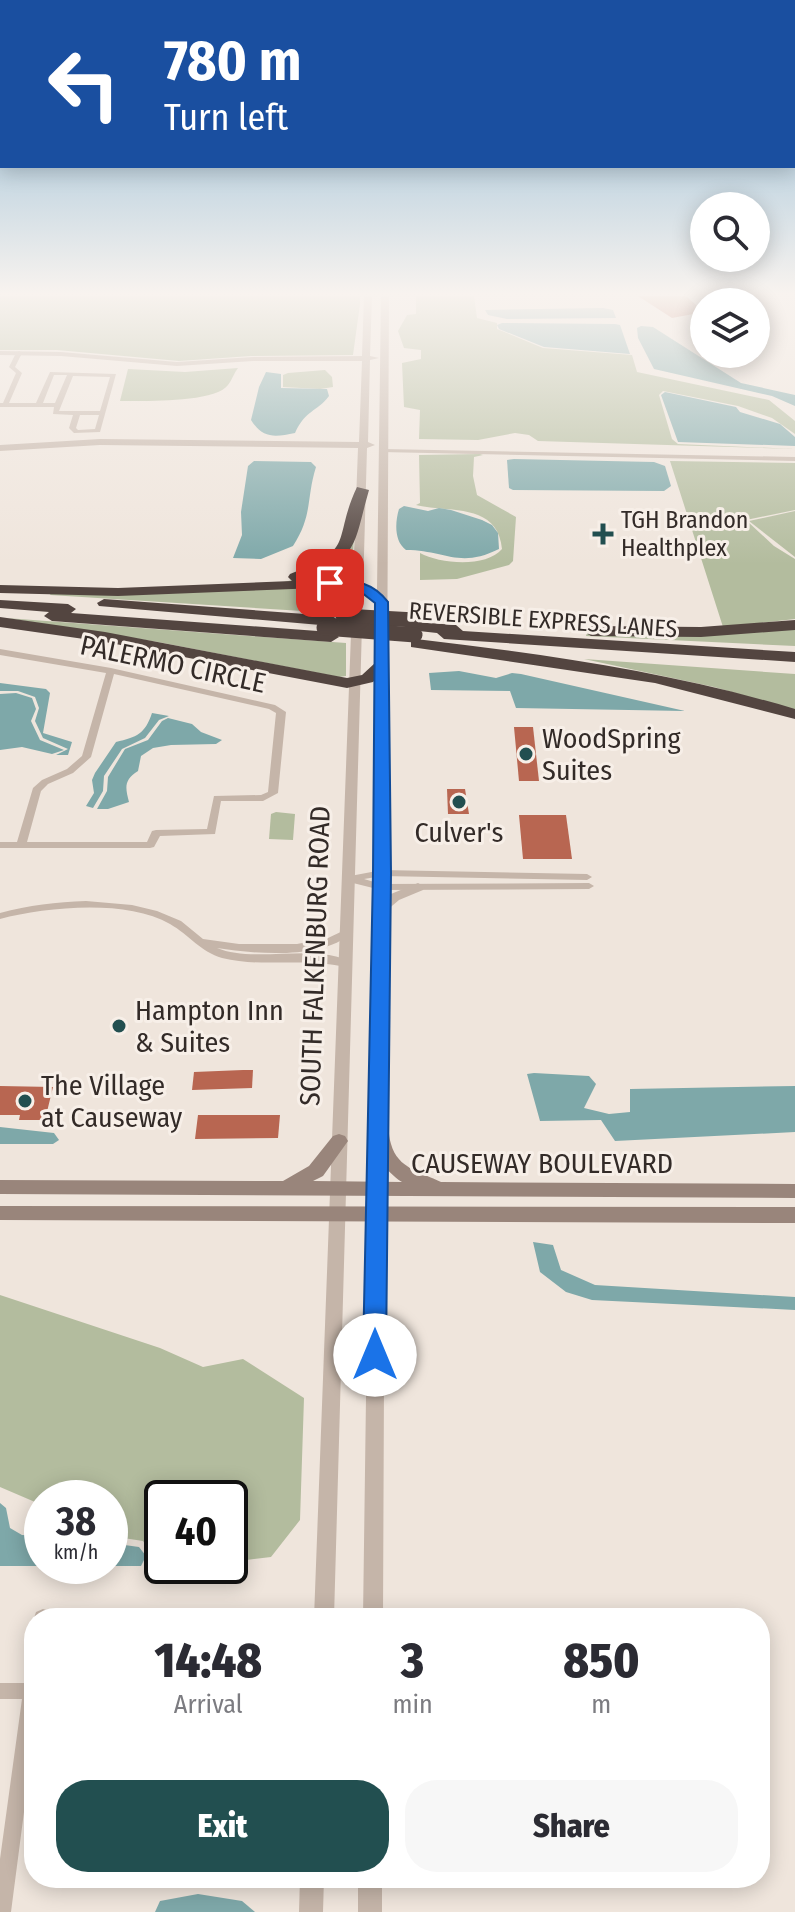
<!DOCTYPE html>
<style>
:root{--surface:#fff;--page:#f7f7f7;--text:#2b2b33;--muted:#7c7c81;--accent:#224f50}
body{margin:0;font-family:"Fira Sans Condensed",sans-serif;background:var(--page);color:var(--text);height:100vh;display:flex;flex-direction:column;font-size:30px;white-space:nowrap}
*{box-sizing:border-box;margin:0}
p{font-size:26px;color:var(--muted)}
.icon{flex:none;width:44px;height:44px;fill:none;stroke:currentColor;stroke-width:2;stroke-linecap:round;stroke-linejoin:round}
.map{position:relative;flex:1;overflow:hidden}
.side{position:absolute;left:24px;top:1608px;width:746px;height:280px;display:flex;flex-direction:column;background:var(--surface);border-radius:32px;box-shadow:0 4px 20px #0003}
.side>*{flex:none}
.hud{position:absolute;left:0px;top:0px;width:796px;height:168px;box-shadow:0 4px 20px #0003;background:#1a4fa0;color:#fff;overflow:hidden}
.fabs{position:absolute;left:690px;top:192px;display:grid;gap:16px}
.fabs a{display:grid;place-items:center;width:80px;height:80px;border-radius:50%;background:var(--surface);box-shadow:0 4px 20px #0003;font-size:40px}
.speed{position:absolute;left:24px;top:1480px;display:flex;gap:16px;font-size:40px;font-weight:700;text-align:center}
.speed>*{display:grid;place-content:center;width:104px;height:104px;border-radius:50%;background:var(--surface);box-shadow:0 4px 20px #0003;line-height:1}
.speed small{font-size:20px;font-weight:400}
.speed .limit{border:4px solid #111;border-radius:12px;background:#fff;color:#111}
.pin{position:absolute;display:grid;place-items:center;width:68px;height:68px;color:#fff;margin:-34px;border-radius:16px;box-shadow:0 4px 12px #0006}
.me{position:absolute;width:88px;margin:-44px;rotate:0deg;stroke-linejoin:round;filter:drop-shadow(0 0 6px #0008)}
.turn{display:flex;align-items:center;gap:28px;height:168px;padding:0 32px;font-size:36px}
.turn .icon{width:104px;height:104px;stroke-width:2.5}
.turn b{display:block;font-size:56px;line-height:68px}
.eta{display:flex;justify-content:space-evenly;align-items:center;height:136px;text-align:center}
.eta b{font-size:48px;font-weight:800;line-height:56px}
.primary-button{display:flex;gap:16px;margin-top:auto;padding:16px 32px}
.primary-button a{flex:1;height:92px;border-radius:32px;background:var(--accent);color:#fff;font-size:32px;font-weight:800;line-height:92px;text-align:center}
.primary-button a+a{background:var(--page);color:var(--text)}
.map>svg:first-child{display:block}
.green{fill:#b3bc9e}
.water{fill:#7ea8a9}
.building{fill:#b86651}
.lines{fill:none;stroke-linecap:round;stroke-linejoin:round}
.minor{fill:#c5b5a9;fill-rule:evenodd}
.tertiary{fill:#c5b5a9;fill-rule:evenodd}
.secondary{fill:#99857b;fill-rule:evenodd}
.motorway{fill:#534540;fill-rule:evenodd}
.motorway-bridge{stroke:#534540;stroke-width:15}
.route{fill:#1a73e8;stroke:#114b97;stroke-width:2}
.poi-dot{fill:#224f50;stroke:#f7efe8;stroke-width:3}
.labels{text-anchor:middle;dominant-baseline:central;stroke-width:6;stroke-linejoin:round;paint-order:stroke}
.far-poi-label{font-size:24px;fill:#332b28;stroke:#f7efe8;text-anchor:start}
.far-street-label{font-size:24px;fill:#332b28;stroke:#f7efe8}
.street-label{font-size:28px;fill:#332b28;stroke:#f7efe8}
.poi-label{font-size:28px;fill:#332b28;stroke:#f7efe8;text-anchor:start}
</style>
<div class="map">
<svg width="795" height="1912" viewBox="0 0 795 1912">
<rect width="100%" height="100%" fill="#efe5dc"/>
<g class="green">
<polygon points="0,296 360,296 360,304 353,355 251,356 179,361 57,350 0,350"/>
<polygon points="416,296 474,296 477,318 497,323 497,329 543,348 632,355 637,372 769,400 795,421 795,434 772,418 738,406 663,391 659,395 672,439 678,444 795,449 538,441 529,435 515,433 478,440 419,439 420,410 404,407 402,363 421,359 421,350 404,348 398,331 407,315 416,314"/>
<path d="M238 368C234 373 232 380 228 385 215 403 142 401 120 401L128 369 185 372Z"/>
<polygon points="325,370 332,377 333,387 320,389 283,387 283,375 288,373"/>
<path d="M419 455 480 454 483 455 474 457 473 476 477 495 516 517 513 561 509 565 457 579 420 580V553C440 564 486 568 502 549 498 502 448 513 416 505L420 503Z"/>
<polygon points="670,461 795,463 795,510 746,520 774,546 795,559 795,619 723,627"/>
<polygon points="795,511 795,557 749,521"/>
<polygon points="354,537 351,581 284,582 301,578"/>
<polygon points="352,585 351,614 50,595 51,593"/>
<polygon points="6,618 346,643 346,676 339,677 158,642"/>
<polygon points="795,627 795,646 586,636 587,633"/>
<polygon points="584,659 795,674 795,710 714,687"/>
<polygon points="276,812 295,814 293,840 269,839 271,814"/>
<polygon points="0,1295 160,1348 203,1367 243,1359 304,1398 300,1520 271,1557 230,1562 230,1498 162,1498 162,1557 152,1554 143,1541 110,1536 110,1498 42,1498 42,1505 0,1487"/>
</g>
<g class="water">
<polygon points="603,308 613,310 616,318 507,319 488,315 485,310"/>
<polygon points="502,323 615,324 620,325 630,354 544,347 499,329 497,325"/>
<polygon points="641,326 653,327 741,383 795,395 795,406 772,396 654,369 638,338 637,328"/>
<path d="M266 372 281 374V388L327 389 329 396C316 413 306 409 295 433 275 437 263 439 251 420L259 387Z"/>
<polygon points="665,392 736,407 740,412 780,424 795,437 795,446 678,442 661,395"/>
<polygon points="514,459 654,462 665,466 671,486 664,491 513,490 509,488 507,460"/>
<path d="M254 461 311 462 316 467C306 499 313 515 293 546L261 559 233 558 242 535 241 512 248 466Z"/>
<path d="M404 506 428 511 439 508 451 510 482 520 492 525 498 533 499 549C459 569 445 550 406 550 394 541 395 522 399 509Z"/>
<polygon points="459,671 496,678 512,673 521,674 685,711 516,708 510,691 431,690 429,673"/>
<polygon points="0,683 46,689 50,693 43,733 72,742 68,755 56,755 68,749 43,738 35,721 39,708 35,697 18,691 0,691"/>
<polygon points="16,693 32,698 36,709 31,721 40,740 64,750 52,754 22,747 0,750 0,694"/>
<path d="M152 713 169 716 159 720 145 738 122 749 104 776 103 791 93 808 86 806 94 793 92 780 95 773 116 742C137 737 145 734 152 713Z"/>
<path d="M168 718 192 724 201 732 222 740 216 744 171 745 153 748 141 756 138 771C124 780 125 787 129 802L108 809H97L107 791 108 777 125 749 148 740 162 721Z"/>
<polygon points="534,1073 589,1076 596,1084 584,1108 609,1114 630,1112 630,1089 795,1086 795,1132 615,1141 601,1120 540,1121 527,1074"/>
<polygon points="0,1127 54,1133 59,1140 53,1144 0,1144"/>
<polygon points="533,1242 553,1245 561,1270 595,1285 795,1297 795,1310 592,1300 566,1292 540,1272"/>
<polygon points="0,1503 6,1508 10,1528 22,1535 42,1536 42,1566 0,1566"/>
<polygon points="110,1543 139,1547 146,1556 141,1566 110,1566"/>
<polygon points="198,1894 242,1901 255,1912 155,1912 160,1901"/>
</g>
<g class="building">
<polygon points="638,296 686,296 704,312 672,318"/>
<polygon points="514,727 533,727 539,781 519,781"/>
<polygon points="447,789 465,789 469,814 448,814"/>
<polygon points="519,815 566,815 572,859 523,859"/>
<polygon points="243,1070 253,1070 252,1088 192,1090 194,1072"/>
<polygon points="0,1086 53,1087 45,1120 19,1120 20,1115 0,1115"/>
<polygon points="198,1115 280,1115 278,1138 195,1139"/>
</g>
<g class="lines">
<g class="minor">
<path d="M19 351 22 353 15 367 22 373 9 403H36L50 372 116 374 100 432 74 433 69 428 73 415 53 414 54 407H0V403H3L16 373 9 367 16 353ZM54 375H67L55 403H43ZM73 376 110 377 100 411H59ZM80 415H99L95 429 78 430 76 428Z"/>
<polygon points="383,449 795,457 795,461 381,452 381,450"/>
<path d="M0 649 111 668 275 705 286 712 278 793 263 801H221L215 834 160 836 154 847 150 848H0V842H17L33 788 42 780 67 769 82 756 106 673 0 655ZM114 674 269 709 276 713 268 792 261 795 214 796 207 829 156 830 152 831 147 842H27L41 791 48 784 73 773 91 757Z"/>
<polygon points="382,870 587,874 592,877 587,880 382,876 364,879 381,884 589,883 594,886 589,889 381,890 345,881 344,879 345,877"/>
<path d="M86 901 132 905 157 911 181 921 203 939 239 944H297L328 938 347 929 351 930 352 933C321 960 255 954 217 948 254 964 321 942 351 963L345 967C304 957 262 968 222 958 201 952 189 935 170 924 126 899 47 907 0 919V913C29 905 56 902 86 901Z"/>
<polygon points="43,1609 49,1611 51,1618 34,1618 36,1612"/>
<polygon points="34,1662 34,1735 11,1912 0,1912 0,1859 22,1699 0,1699 0,1683 24,1683 28,1664"/>
</g>
<g class="tertiary">
<polygon points="364,296 372,296 370,356 379,358 370,360 368,442 375,445 367,448 334,1618 314,1618 358,448 100,445 0,451 0,445 100,439 359,442 362,361 253,361 177,366 61,356 0,355 0,351 61,352 177,362 253,357 362,356"/>
<polygon points="381,296 389,296 386,896 418,883 425,887 423,890 399,900 386,911 383,1618 363,1618"/>
<polygon points="300,1878 324,1878 323,1912 299,1912"/>
<rect x="358" y="1878" width="24" height="34"/>
</g>
<g class="secondary">
<path d="M378 1110 384 1112C389 1122 388 1134 391 1144 398 1169 421 1172 441 1182L795 1184V1198L0 1194V1180L283 1181 309 1166 333 1136 339 1134 345 1136 348 1141 323 1176 313 1181 402 1182C381 1169 362 1137 372 1112Z"/>
<polygon points="0,1206 795,1207 795,1223 0,1220"/>
</g>
<g class="motorway">
<path d="M357 487 369 490C353 546 359 560 299 580 332 579 367 574 389 602L387 605H377L364 592 344 587 118 596 0 593V585L118 588 292 581 288 577 290 574C357 550 332 540 357 487Z"/>
<polygon points="104,599 332,616 340,621 332,626 99,606 97,603"/>
<polygon points="0,600 68,604 76,609 71,613 331,632 339,637 331,642 52,621 44,616 49,612 0,608"/>
<polygon points="0,617 105,632 347,678 362,675 375,663 387,663 389,666 373,682 347,688 105,642 0,627"/>
<polygon points="795,620 795,630 701,637 591,636 583,631 591,626 701,627"/>
<polygon points="415,622 456,625 463,631 795,652 795,662 444,639 437,633 410,630 407,627"/>
<path d="M416 639C544 654 671 672 795 709V719L655 683 411 647V641Z"/>
</g>
<g class="motorway-bridge">
<polyline points="343,616 415,620"/>
<polyline points="324,628 415,635"/>
</g>
</g>
<linearGradient id="sky" x2="0" y2="1"><stop stop-color="#7dafcf"/><stop offset="0.52" stop-color="#f8f3ef"/><stop offset="1" stop-color="#f8f3ef" stop-opacity="0"/></linearGradient>
<rect width="795" height="564" fill="url(#sky)"/>
<path class="route" d="M330 579C355 581 372 581 388 602L391 873 386 1355 383 1362 375 1365 366 1362 363 1355 373 873 375 603 357 589 325 586V580Z"/>
<g class="poi-dot">
<path d="M599 522h8v8h8v8h-8v8h-8v-8h-8v-8h8z"/>
<circle cx="526" cy="754" r="8"/>
<circle cx="459" cy="802" r="8"/>
<circle cx="119" cy="1026" r="8"/>
<circle cx="25" cy="1101" r="8"/>
</g>
<g class="labels">
<g class="far-poi-label">
<text x="621" y="520">TGH Brandon<tspan x="621" dy="28">Healthplex</tspan></text>
</g>
<g class="far-street-label">
<text transform="translate(543 620) rotate(4)">REVERSIBLE EXPRESS LANES</text>
</g>
<g class="street-label">
<text transform="translate(173 664) rotate(12)">PALERMO CIRCLE</text>
<text transform="translate(315 956) rotate(-88)">SOUTH FALKENBURG ROAD</text>
<text x="542" y="1163">CAUSEWAY BOULEVARD</text>
</g>
<g class="poi-label">
<text x="542" y="738">WoodSpring<tspan x="542" dy="32">Suites</tspan></text>
<text x="459" y="832" text-anchor="middle">Culver's</text>
<text x="135" y="1010">Hampton Inn<tspan x="135" dy="32">&amp; Suites</tspan></text>
<text x="41" y="1085">The Village<tspan x="41" dy="32">at Causeway</tspan></text>
</g>
</g>
</svg>
<div class="fabs">
<a><svg class="icon" aria-label="search" viewBox="0 0 24 24"><circle cx="10" cy="10" r="6"/><path d="M15 15l6 6"/></svg></a>
<a><svg class="icon" aria-label="layers" viewBox="0 0 24 24"><path d="M12 4l9 5-9 5-9-5zM3 14l9 5 9-5"/></svg></a>
</div>
<div class="speed"><div>38<small>km/h</small></div><div class="limit">40</div></div>
<div class="pin" style="left:330px;top:583px;background:#d93025"><svg class="icon" aria-label="arrive" viewBox="0 0 24 24"><path d="M6 21V4h12l-3 4 3 4H6"/></svg></div>
<svg class="me" style="left:375px;top:1355px" viewBox="-20 -20 40 40"><circle r="19" fill="#fff"/><path d="M0-13L10 11 0 6-10 11z" fill="#1a73e8"/></svg>
<div class="hud">
<div class="turn"><svg class="icon" aria-label="left" viewBox="0 0 24 24"><path d="M17 20v-9H6M10 6l-5 5 5 5"/></svg><div><b>780 m</b>Turn left</div></div>
</div>
<section class="side">
<div class="eta">
<div><b>14:48</b><p>Arrival</p></div>
<div><b>3</b><p>min</p></div>
<div><b>850</b><p>m</p></div>
</div>
<div class="primary-button"><a>Exit</a><a>Share</a></div>
</section>
</div>
